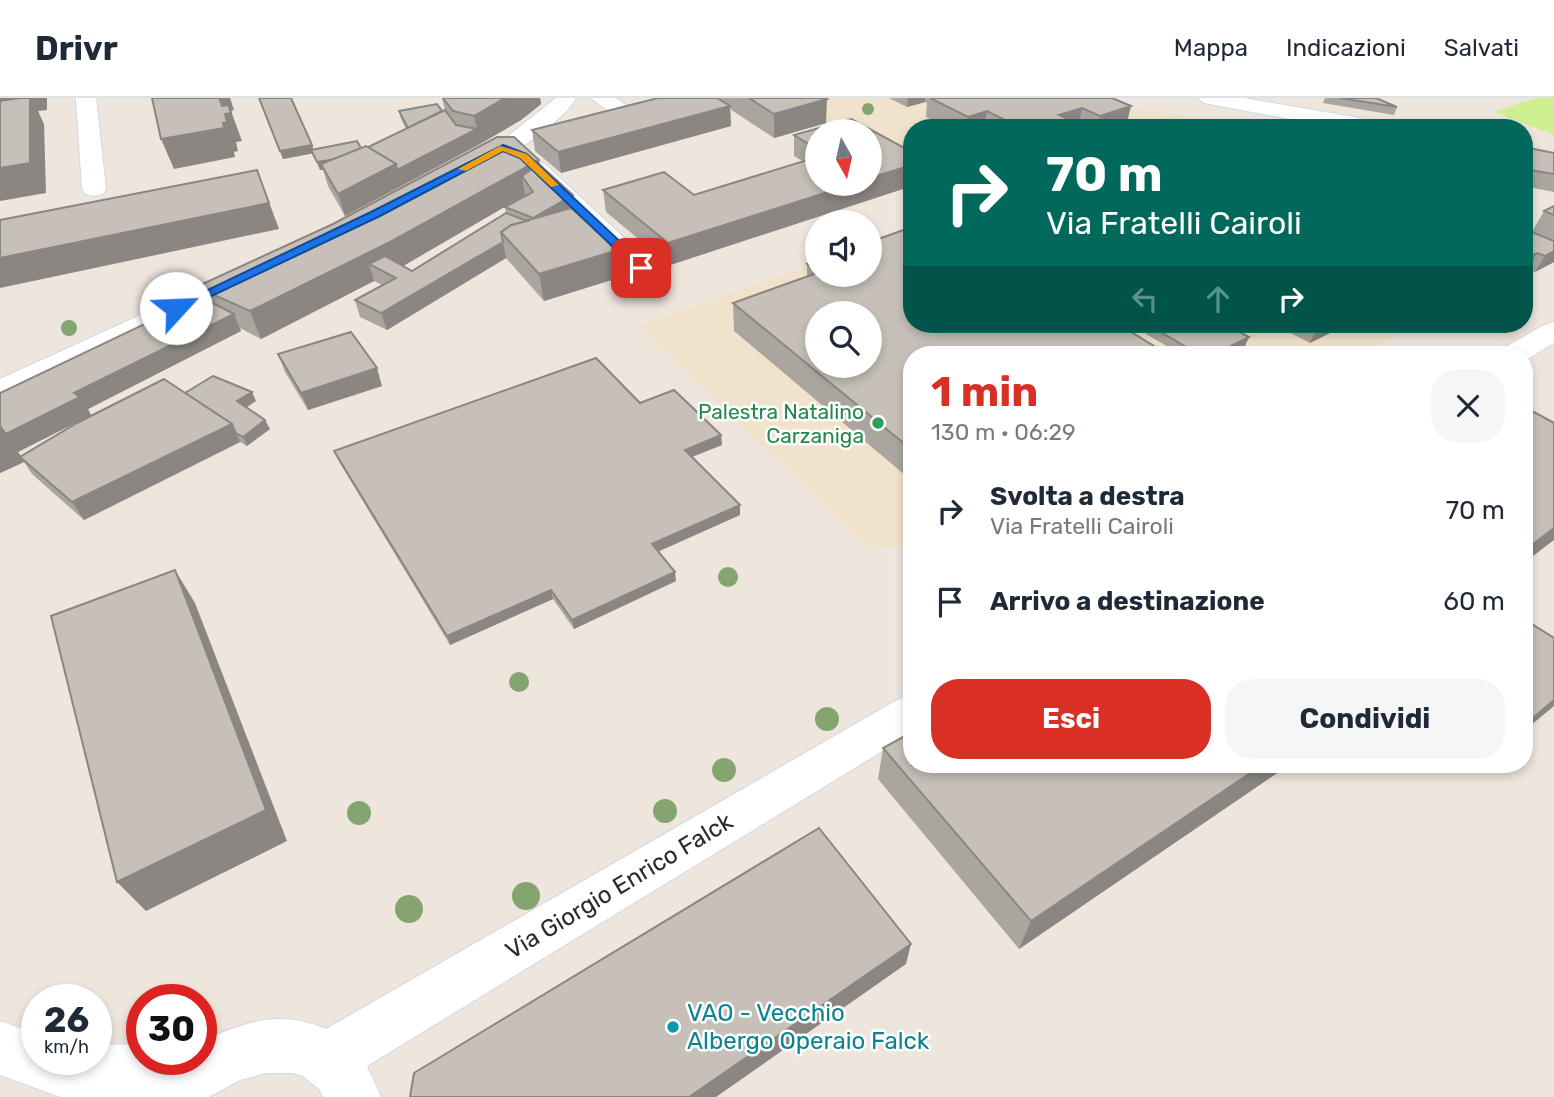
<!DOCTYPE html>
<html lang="it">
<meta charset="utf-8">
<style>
:root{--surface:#fff;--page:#f6f6f7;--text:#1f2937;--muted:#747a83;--line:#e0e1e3;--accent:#d93025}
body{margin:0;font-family:Rubik,sans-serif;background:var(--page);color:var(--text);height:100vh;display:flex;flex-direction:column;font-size:26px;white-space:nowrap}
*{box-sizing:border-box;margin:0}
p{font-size:23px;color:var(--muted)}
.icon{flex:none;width:38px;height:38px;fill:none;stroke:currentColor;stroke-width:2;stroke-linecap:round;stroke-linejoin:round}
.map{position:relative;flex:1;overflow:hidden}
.side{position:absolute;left:903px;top:248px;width:630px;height:427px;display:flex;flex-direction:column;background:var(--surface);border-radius:28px;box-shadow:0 4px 10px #0003}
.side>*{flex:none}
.guide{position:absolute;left:903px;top:21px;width:630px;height:214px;border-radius:28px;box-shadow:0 4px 10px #0003;background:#00695c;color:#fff;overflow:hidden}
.needle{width:46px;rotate:172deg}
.buttons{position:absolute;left:805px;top:21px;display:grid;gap:14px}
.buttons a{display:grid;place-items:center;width:77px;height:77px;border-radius:50%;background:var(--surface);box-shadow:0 4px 10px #0003;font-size:35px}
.speed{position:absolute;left:21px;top:886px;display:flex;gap:14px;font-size:35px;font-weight:700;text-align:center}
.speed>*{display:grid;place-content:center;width:91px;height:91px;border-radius:50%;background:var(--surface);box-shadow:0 4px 10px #0003;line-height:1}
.speed small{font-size:18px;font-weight:400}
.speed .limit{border:10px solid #d22;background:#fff;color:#111}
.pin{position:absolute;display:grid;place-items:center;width:60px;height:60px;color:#fff;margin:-30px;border-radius:14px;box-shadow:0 4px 10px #0006}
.me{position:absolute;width:77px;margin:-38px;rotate:65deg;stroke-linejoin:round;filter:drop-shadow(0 0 5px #0008)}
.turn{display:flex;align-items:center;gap:24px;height:147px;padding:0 28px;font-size:32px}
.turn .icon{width:91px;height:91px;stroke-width:2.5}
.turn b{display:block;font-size:49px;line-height:60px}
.lanes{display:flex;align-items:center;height:66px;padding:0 28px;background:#0003;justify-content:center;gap:35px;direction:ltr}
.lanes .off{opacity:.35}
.round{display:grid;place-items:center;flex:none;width:74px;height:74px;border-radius:28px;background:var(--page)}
.head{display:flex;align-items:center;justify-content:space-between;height:119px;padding:0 28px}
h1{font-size:42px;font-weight:700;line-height:52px;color:var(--accent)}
.button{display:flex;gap:14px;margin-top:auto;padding:14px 28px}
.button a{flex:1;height:80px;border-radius:28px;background:var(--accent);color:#fff;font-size:28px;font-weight:700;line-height:80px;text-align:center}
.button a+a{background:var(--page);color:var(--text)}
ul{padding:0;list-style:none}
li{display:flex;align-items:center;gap:21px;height:91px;padding:0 28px}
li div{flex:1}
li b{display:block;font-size:26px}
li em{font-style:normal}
header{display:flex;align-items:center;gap:42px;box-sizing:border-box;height:98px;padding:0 35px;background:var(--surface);border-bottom:2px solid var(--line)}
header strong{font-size:33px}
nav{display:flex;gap:38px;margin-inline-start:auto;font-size:24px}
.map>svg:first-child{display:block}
.education{fill:#f1e2cb;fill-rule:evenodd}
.pitch{fill:#cef091}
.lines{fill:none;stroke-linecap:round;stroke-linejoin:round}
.minor-casing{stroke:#d2d7e5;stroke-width:2}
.minor{fill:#fff;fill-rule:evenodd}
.tree{fill:#84a470}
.wall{fill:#aaa59e;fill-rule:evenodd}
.shaded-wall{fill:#8b8681}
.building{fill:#c6c0b8;stroke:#8b8681;stroke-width:2;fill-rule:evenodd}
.route{fill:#1a73e8;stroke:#114b97;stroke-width:2}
.slow{fill:#f59e0b}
.leisure-dot{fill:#2e9e5b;stroke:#fff;stroke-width:2.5}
.culture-dot{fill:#0f9aa8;stroke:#fff;stroke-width:2.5}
.labels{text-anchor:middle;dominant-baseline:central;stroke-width:5;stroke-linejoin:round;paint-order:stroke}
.leisure-label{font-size:21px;fill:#27864d;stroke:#fff;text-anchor:end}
.near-street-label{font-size:24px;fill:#2b2b2b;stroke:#fff}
.near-culture-label{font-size:24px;fill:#0d838f;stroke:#fff;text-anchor:start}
</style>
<header>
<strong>Drivr</strong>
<nav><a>Mappa</a><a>Indicazioni</a><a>Salvati</a></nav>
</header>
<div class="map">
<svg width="1554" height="999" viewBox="0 0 1554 999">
<rect width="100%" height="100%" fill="#eee5dd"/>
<g class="education">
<polygon points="815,0 1086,0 1248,30 912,30 912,74 870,33 842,33 795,5"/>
<path d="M817 165V177H870L912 226H1419L1357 257H912V451L865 447 638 228ZM817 215H870V268H817Z"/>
</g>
<polygon class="pitch" points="1536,0 1554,0 1554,37 1494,14"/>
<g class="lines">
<g class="minor-casing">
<g id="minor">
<polygon points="76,0 96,0 106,91 103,96 94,98 85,96 82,91"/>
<path d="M556 0H576C565 23 489 77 464 71L460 66 464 61 508 38Z"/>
<polygon points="591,0 616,0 638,16 635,21 619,21"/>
<polygon points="1199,0 1244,0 1377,23 1385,25 1388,30 1339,30 1209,6 1202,4"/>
<polygon points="537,64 545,66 650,164 654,170 650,176 641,178 632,176 529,76 525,71 529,66"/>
<polygon points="248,168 258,170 262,176 258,182 11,300 0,302 0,281"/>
<polygon points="1554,224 1554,245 1524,263 1524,257 1498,257 1502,251 1544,227"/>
<path d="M912 597V635L367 968 381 999H323L319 991 303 978 293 975H266L240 982 209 999H60L0 977V923L37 936V961H96V947L142 946V961H201V943C246 924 279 911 326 931L897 602Z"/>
</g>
</g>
<use href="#minor" class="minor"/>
</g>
<g class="tree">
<circle cx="868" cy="11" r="6"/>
<circle cx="69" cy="230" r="8"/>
<circle cx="728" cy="479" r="10"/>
<circle cx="519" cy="584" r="10"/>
<circle cx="827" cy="621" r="12"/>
<circle cx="724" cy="672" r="12"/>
<circle cx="665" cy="713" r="12"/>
<circle cx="359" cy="715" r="12"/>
<circle cx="526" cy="798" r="14"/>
<circle cx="409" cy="811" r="14"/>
</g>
<g class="wall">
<polygon points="259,0 312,47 313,51 368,49 406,31 401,21 399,13 442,13 445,12 442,0 540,0 541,6 521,22 480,46 345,118 328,88 323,72 320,72 313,55 283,61"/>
<polygon points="720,0 825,0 826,25 774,40 730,11 731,28 561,75 535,53 532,32 720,2"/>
<polygon points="889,0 1112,0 1131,8 1126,28 1120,30 947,30 926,19 927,5 925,4 907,9"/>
<polygon points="1325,0 1376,0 1397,9 1394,17 1323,5"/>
<path d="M851 21 912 54V88L670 167 606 114 603 92 664 74 694 97 804 64 794 58V37ZM817 33H870V86H817Z"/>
<polygon points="1524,49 1554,55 1554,94 1524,88"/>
<path d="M539 66 573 97 575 114 618 152 621 179 544 203 506 160 387 232 360 219 355 202 382 187 374 183 261 241 240 230 241 233 88 311 91 317 18 354 21 358 185 295 256 303 246 309 265 322 270 331 247 348 240 344 84 422 32 376 24 364 0 375V295L201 199 196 189ZM525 97 526 98 505 109 506 115 412 173 403 168Z"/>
<polygon points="1554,108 1554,164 1535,174 1527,171 1532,134 1544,113"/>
<polygon points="817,162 817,177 1167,256 1167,257 912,257 912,383 734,233 733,205 807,179 807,166"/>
<polygon points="1273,226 1348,226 1310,245"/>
<polygon points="1149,227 1249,239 1245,248 1228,257 1182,257 1146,236"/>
<polygon points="278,256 382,288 308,312 285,274"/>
<polygon points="640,305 721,337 722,347 692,359 740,407 740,417 658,453 676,483 574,531 553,501 450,547 338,362 334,353"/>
<polygon points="883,650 912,667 1289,667 1019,851 878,681"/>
</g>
<g class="shaded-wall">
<polygon points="0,0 47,0 47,12 38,13 44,26 46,95 0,103"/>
<polygon points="219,0 230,0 234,12 231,13 242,43 236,44 238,53 234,54 235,59 174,71 161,41 223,25"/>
<polygon points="505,0 540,0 541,6 521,22 480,46 345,118 338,96 396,66 477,31 474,18"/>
<polygon points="908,0 925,0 925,4 907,9"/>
<polygon points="827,1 826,25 774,40 774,16"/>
<polygon points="730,8 731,28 561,75 558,54"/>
<polygon points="1131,8 1126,28 1120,30 1098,30 1100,18"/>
<polygon points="1082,10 1078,30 1057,30 1059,17"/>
<polygon points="987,13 984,30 966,30 968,19"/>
<polygon points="312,47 315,55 283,61 280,53"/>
<polygon points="364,55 321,66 323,72 320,72 317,64"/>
<polygon points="539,62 543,87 522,78 525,97 398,171 369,166 374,183 261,241 250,213"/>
<polygon points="912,67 912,88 670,167 668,145 853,86 870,86 870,80"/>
<polygon points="257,72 279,131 0,190 0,160"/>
<polygon points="573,97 576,119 538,142 533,120"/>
<polygon points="503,144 506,160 387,232 381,215"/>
<polygon points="618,152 621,179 544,203 539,176"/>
<polygon points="1554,153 1554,164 1535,174 1545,158"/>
<polygon points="1537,155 1527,171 1524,172 1524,161"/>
<polygon points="234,216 241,233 88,311 91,317 18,354 25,364 20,359 24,364 0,375 0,331"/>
<polygon points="1319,226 1348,226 1310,245"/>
<polygon points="1249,239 1245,248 1228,257 1213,257"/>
<polygon points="377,270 382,288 308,312 301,295"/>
<polygon points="252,294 256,303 241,313 237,303"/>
<polygon points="265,322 270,331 247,348 243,339"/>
<polygon points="232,326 240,344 84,422 72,404"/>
<polygon points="721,337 722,347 686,361 685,352"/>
<polygon points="740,407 740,417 653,456 652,446"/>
<polygon points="1554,430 1554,442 1524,465 1524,453"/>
<polygon points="175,472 195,505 287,743 146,813 117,784"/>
<polygon points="675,474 676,483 574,531 572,522"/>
<polygon points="551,492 553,501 450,547 447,538"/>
<polygon points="1554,602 1554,608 1524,633 1524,628 1527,625"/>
<polygon points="1262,667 1289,667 1019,851 1031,823"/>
<polygon points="911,846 906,866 716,999 689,999"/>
</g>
<g class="building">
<polygon points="20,0 30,0 30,65 0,70 0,3"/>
<polygon points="152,0 219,0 222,8 228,7 231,15 225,16 227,24 223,25 224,30 161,41"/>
<polygon points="259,0 291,0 312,47 280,53"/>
<polygon points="443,0 505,0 474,18 453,13"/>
<polygon points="658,0 717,0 730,8 558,54 532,32"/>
<polygon points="749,0 825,0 827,1 774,16"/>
<polygon points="930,0 1112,0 1131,8 1100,18 1082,10 1059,17 1077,25 1064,30 993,30 988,28 1005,22 987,13 968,19"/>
<polygon points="1340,0 1376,0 1397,9"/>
<polygon points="437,6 442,13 408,30 399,13"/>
<polygon points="445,12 456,27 477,31 397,72 396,66 368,49"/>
<polygon points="851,21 912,54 912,67 870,80 870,33 817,33 817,51 794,37"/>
<polygon points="497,39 514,39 539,62 390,144 250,213 196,189 333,126"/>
<polygon points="357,43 361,50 336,61 317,64 311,52"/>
<polygon points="366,48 396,66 338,96 321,66"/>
<polygon points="1524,49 1554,55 1554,76 1524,71"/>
<polygon points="817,59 817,86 853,86 668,145 603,92 664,74 694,97"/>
<polygon points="539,66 573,97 533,120 505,109 533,94 522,78"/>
<polygon points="257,72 269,105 0,160 0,122"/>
<polygon points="1554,108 1554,117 1544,113"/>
<polygon points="571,110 618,152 539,176 501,134 511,127"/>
<polygon points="506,115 527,123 511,127 501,134 503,144 381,215 355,202 396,180 369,166 385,158 412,173"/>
<path d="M912 129V226H1118L1167 256 1164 257H912V352L733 205 817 175V177H870V144ZM817 215H870V268H817Z"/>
<polygon points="1524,131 1554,143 1554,153 1545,158 1537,155 1524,161"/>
<polygon points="817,162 817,173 807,166"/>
<polygon points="201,199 234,216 74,295 80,299 6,336 0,328 0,295"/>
<polygon points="1152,226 1224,226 1249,239 1213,257 1200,257 1149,227"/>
<polygon points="351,234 377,270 301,295 278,256"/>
<polygon points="596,260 640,305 674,292 721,337 685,352 740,407 652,446 675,474 572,522 551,492 447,538 334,353"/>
<polygon points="213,278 252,294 237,303 265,322 243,339 236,335 232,326 185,295"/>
<polygon points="164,281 232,326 72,404 20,359 77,325"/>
<polygon points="1534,314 1554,325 1554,430 1524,453 1524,321"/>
<polygon points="175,472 266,712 117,784 51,518"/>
<polygon points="1524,521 1554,540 1554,602 1527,625 1524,623"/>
<polygon points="912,634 912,667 1262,667 1031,823 883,650"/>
<polygon points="819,730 911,846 689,999 410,999 414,975"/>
</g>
<polygon class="route" points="503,47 527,56 645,167 645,172 637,172 520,60 503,53 380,118 180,213 170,210 373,113"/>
<polygon class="slow" points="500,48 527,56 559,87 551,89 520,60 503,53 466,73 458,71"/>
<circle class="leisure-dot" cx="878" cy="325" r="7"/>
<circle class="culture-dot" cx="673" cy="929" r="7"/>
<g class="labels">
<g class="leisure-label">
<text x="864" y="313">Palestra Natalino<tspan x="864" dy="24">Carzaniga</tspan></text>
</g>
<g class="near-street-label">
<text transform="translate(619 788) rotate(-31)">Via Giorgio Enrico Falck</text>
</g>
<g class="near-culture-label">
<text x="687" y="915">VAO - Vecchio<tspan x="687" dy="28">Albergo Operaio Falck</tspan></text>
</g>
</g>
</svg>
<div class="buttons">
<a><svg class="needle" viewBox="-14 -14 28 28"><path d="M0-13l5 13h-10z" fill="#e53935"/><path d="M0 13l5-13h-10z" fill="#747a83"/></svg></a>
<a><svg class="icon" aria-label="sound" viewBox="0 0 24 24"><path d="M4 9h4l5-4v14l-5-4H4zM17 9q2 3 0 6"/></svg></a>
<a><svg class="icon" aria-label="search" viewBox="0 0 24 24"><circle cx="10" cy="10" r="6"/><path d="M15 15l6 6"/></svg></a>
</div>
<div class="speed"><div>26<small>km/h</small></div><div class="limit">30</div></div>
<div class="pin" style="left:641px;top:170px;background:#d93025"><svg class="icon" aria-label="arrive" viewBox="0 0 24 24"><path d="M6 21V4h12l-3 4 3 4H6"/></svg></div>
<svg class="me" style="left:176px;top:210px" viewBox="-20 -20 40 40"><circle r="19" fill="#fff"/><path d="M0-13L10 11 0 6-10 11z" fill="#1a73e8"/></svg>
<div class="guide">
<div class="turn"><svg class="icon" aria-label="right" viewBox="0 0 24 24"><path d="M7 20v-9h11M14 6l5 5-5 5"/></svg><div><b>70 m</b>Via Fratelli Cairoli</div></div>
<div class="lanes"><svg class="icon off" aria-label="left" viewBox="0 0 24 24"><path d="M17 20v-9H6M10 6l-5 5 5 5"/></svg><svg class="icon off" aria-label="ahead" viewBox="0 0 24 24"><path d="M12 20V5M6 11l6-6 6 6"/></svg><svg class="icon" aria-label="right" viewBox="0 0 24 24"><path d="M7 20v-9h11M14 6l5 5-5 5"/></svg></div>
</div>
<section class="side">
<div class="head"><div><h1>1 min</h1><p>130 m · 06:29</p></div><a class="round"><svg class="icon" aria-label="close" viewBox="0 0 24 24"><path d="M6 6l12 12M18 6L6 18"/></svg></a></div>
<ul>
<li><svg class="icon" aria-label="right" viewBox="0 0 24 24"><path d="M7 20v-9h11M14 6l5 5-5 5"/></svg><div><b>Svolta a destra</b><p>Via Fratelli Cairoli</p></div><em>70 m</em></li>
<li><svg class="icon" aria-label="arrive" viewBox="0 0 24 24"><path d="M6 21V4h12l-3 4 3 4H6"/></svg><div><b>Arrivo a destinazione</b></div><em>60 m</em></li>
</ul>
<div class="button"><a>Esci</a><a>Condividi</a></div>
</section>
</div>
